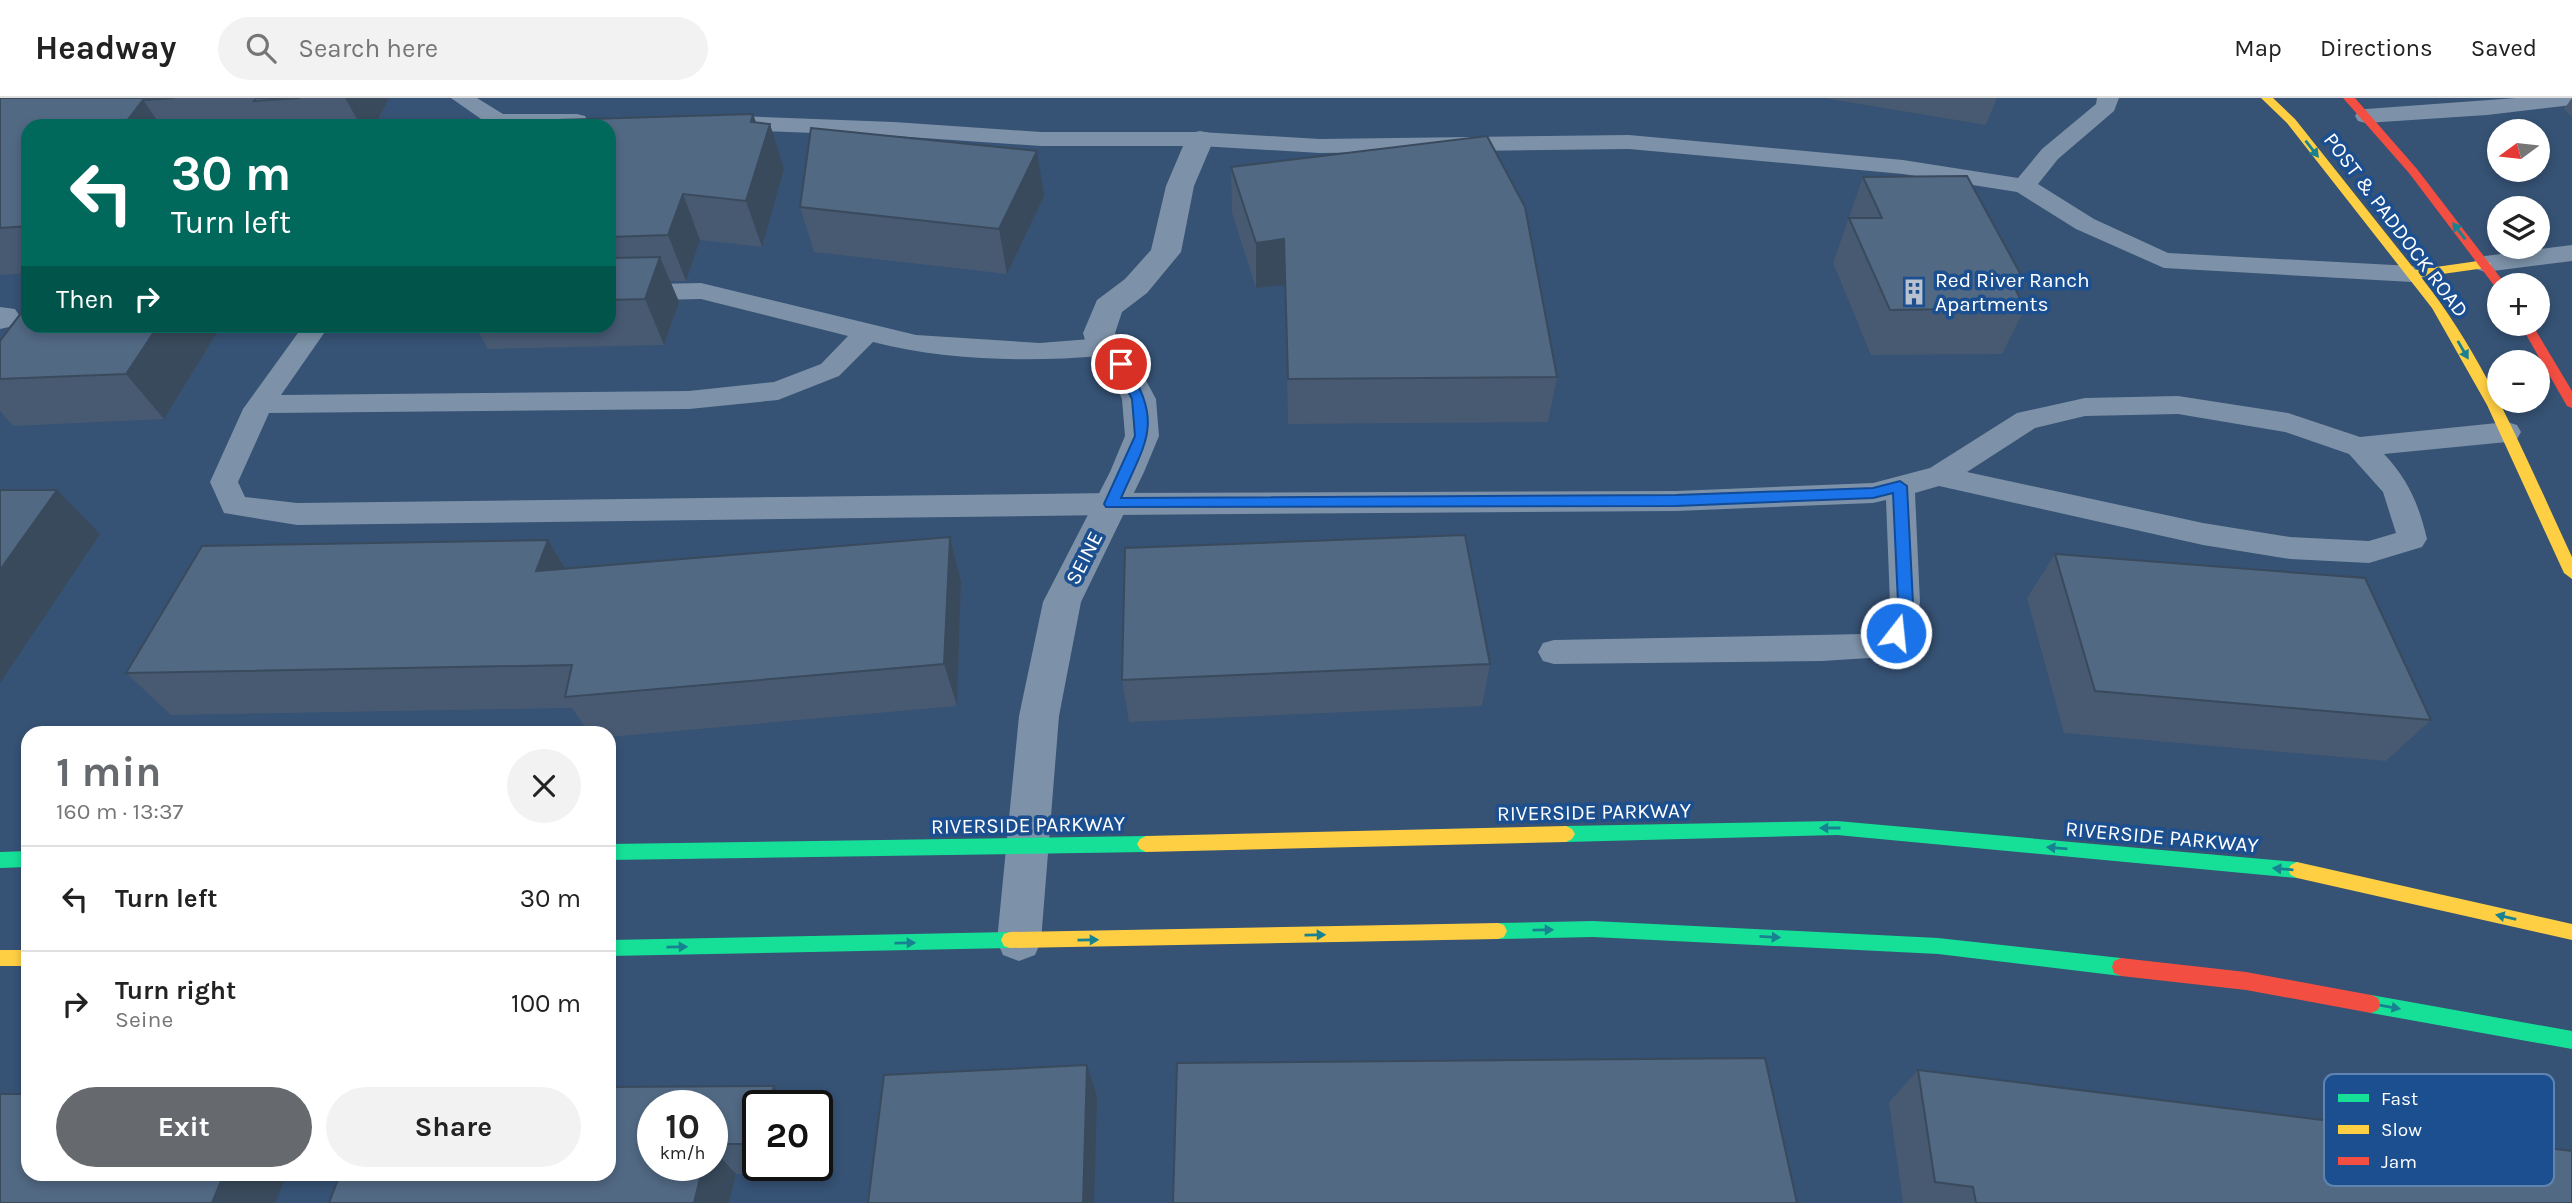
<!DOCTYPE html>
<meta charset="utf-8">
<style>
:root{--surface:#fff;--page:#f2f2f2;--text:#222;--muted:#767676;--line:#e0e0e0;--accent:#666a6f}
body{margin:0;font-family:Karla,sans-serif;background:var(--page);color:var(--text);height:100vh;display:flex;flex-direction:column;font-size:26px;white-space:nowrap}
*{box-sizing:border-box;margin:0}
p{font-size:23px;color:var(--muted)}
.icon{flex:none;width:38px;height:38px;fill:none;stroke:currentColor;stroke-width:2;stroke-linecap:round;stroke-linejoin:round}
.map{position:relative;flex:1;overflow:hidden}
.details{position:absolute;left:21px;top:628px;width:595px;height:455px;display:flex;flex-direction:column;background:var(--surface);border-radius:21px;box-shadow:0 4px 10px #0003}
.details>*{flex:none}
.banner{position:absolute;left:21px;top:21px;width:595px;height:214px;border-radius:21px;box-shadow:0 4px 10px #0003;background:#00695c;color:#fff;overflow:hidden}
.needle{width:46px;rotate:255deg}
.fabs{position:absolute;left:2487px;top:21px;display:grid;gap:14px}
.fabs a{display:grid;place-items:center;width:63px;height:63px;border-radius:50%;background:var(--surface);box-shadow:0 4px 10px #0003;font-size:35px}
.speed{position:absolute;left:637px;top:992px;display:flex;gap:14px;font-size:35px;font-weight:700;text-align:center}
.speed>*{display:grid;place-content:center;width:91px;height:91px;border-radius:50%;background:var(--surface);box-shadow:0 4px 10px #0003;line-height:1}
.speed small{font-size:18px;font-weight:400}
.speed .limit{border:4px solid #111;border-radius:10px;background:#fff;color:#111}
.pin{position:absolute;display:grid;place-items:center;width:60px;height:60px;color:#fff;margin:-30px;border:4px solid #fff;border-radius:50%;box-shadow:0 2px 7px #0007}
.me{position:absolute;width:77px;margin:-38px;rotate:16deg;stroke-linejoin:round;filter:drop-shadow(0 0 5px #0008)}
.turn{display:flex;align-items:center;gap:24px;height:147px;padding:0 35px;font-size:32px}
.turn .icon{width:91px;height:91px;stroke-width:2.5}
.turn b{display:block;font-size:49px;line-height:60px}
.then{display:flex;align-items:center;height:66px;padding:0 35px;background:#0003;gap:14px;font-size:26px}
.round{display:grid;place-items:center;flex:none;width:74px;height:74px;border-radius:37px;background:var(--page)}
.overview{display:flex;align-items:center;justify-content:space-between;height:119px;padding:0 35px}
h1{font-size:42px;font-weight:700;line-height:52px;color:var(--accent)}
.primary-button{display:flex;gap:14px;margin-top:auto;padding:14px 35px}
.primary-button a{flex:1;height:80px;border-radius:42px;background:var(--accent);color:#fff;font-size:28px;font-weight:700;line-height:80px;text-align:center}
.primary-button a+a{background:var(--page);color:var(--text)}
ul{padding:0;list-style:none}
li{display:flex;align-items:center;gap:21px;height:105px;padding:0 35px;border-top:2px solid var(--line)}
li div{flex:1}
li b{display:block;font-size:26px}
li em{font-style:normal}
header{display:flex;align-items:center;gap:42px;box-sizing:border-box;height:98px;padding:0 35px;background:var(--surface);border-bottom:2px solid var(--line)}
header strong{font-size:33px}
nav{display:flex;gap:38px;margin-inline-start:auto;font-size:24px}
.search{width:490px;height:63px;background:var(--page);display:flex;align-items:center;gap:18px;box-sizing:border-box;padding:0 24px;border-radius:38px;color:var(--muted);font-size:26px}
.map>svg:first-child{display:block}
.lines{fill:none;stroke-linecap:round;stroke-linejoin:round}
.lane{fill:#7d92a8;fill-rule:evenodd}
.street{fill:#7d92a8;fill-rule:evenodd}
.fast{fill:#16e098;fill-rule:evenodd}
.slow{fill:#ffcf43;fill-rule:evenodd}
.jam{fill:#f24e42;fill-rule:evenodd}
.wall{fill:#475a72;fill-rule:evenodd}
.shaded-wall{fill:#394a5c}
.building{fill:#526984;stroke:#394a5c;stroke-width:2}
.oneway{fill:#198292}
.route{fill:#1a73e8;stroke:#114b97;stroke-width:2}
.labels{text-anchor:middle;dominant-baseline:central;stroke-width:7;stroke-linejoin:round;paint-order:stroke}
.street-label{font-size:21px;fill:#fff;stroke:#1b4f8f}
.poi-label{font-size:21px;fill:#fff;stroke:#1b4f8f;text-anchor:start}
.key{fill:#1b4f8f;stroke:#5f84b1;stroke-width:2}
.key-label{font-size:19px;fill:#fff}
</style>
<header>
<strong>Headway</strong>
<div class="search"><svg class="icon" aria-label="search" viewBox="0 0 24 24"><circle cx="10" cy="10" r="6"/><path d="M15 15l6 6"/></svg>Search here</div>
<nav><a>Map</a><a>Directions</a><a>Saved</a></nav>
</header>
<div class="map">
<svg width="2572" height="1105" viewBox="0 0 2572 1105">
<rect width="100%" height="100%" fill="#365274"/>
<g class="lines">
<g class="lane">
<polygon points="451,0 477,0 503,16 577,16 585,18 588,23 584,28 491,28"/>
<polygon points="2097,0 2119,0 2114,13 2058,61 2038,86 2094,121 2168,155 2412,168 2421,170 2425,176 2421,182 2412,184 2164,170 2076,131 2017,94 1903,76 1629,51 1320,55 1200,48 1041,48 894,38 713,31 705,29 702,24 705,19 713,17 894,24 1041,34 1200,34 1320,41 1629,37 1903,62 2018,80 2042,51 2096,6"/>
<polygon points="2516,0 2572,0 2572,7 2487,17 2366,25 2358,23 2355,18 2358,13 2366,11"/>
<polygon points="2572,147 2572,163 2485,174 2476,171 2473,166 2476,161 2485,158"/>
<path d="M701 185 916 237 1040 245 1103 240 1112 243 1116 249 1112 255 1103 258C1026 264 948 263 873 244L839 278 778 302 689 311 269 315 238 384 245 399 297 405 1111 395 1676 393 1873 385 1930 370 2017 315 2085 300 2178 298 2288 315 2360 339 2507 324 2517 327 2521 334 2517 341 2507 344 2384 356C2408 381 2419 407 2427 441L2422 449 2369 465 2290 461 2203 447 1939 388 1915 395 1920 505 1907 544 1869 560 1822 563 1554 566 1543 563 1538 554 1543 545 1554 542 1865 536 1883 527 1890 505 1886 402 1873 405 1676 413 1111 417 297 427 224 415 210 384 243 311 303 228H329L281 297 689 293 774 284 821 266 848 238 701 201 609 203V187ZM2178 316 2285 334 2349 356 2383 394 2396 435 2369 443 2290 439 2203 425 1967 374 2035 330 2085 318Z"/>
<polygon points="0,209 15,211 19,217 9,229 0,231"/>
</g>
<polygon class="street" points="1200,33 1210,35 1214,41 1194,88 1181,154 1147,195 1122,214 1115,235 1118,245 1137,266 1156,301 1159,338 1144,374 1081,504 1059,618 1041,843 1035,857 1019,863 1003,857 997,843 1019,618 1043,504 1110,374 1125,338 1122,301 1108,272 1087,249 1083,235 1097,202 1125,181 1151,152 1166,88 1186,41 1190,35"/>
<g class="fast">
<polygon points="1837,723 2297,764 2303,767 2306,772 2303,777 2297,780 1837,737 1566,744 1560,741 1557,736 1560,731 1566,728"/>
<polygon points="1146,738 1152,741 1155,746 1152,751 1146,754 609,762 609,746"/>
<polygon points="28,753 28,769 0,770 0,754"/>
<polygon points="1593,823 1938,840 2121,860 2128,863 2130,869 2128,875 2121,878 1938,856 1593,839 1498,841 1492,839 1489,833 1492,827 1498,825"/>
<polygon points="1010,834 1016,836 1019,842 1016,848 1010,850 609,858 609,842"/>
<polygon points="2371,897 2572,933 2572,951 2371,915 2364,912 2362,906 2364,900"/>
</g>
<g class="slow">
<path d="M2261 0H2273L2295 21 2415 172 2485 162 2491 166 2485 170 2421 179C2487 262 2527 363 2572 459V481L2564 475 2487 307 2432 210 2287 25Z"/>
<polygon points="1566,728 1572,731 1575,736 1572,741 1566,744 1146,754 1140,751 1137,746 1140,741 1146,738"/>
<polygon points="2297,764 2572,826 2572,842 2297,780 2291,777 2288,772 2291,767"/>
<polygon points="1498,825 1504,827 1507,833 1504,839 1498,841 1010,850 1004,848 1001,842 1004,836 1010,834"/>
<rect x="0" y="852" width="28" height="16"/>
</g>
<g class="jam">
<polygon points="2343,0 2355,0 2417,71 2506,187 2496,190 2409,75"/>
<polygon points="2520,226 2532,226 2572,293 2572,310 2567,308"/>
<polygon points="2121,860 2246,874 2371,897 2378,900 2380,906 2378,912 2371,915 2246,892 2121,878 2114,875 2112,869 2114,863"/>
</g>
</g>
<g class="wall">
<polygon points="0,0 389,0 376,28 753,16 756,24 784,71 762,149 700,142 686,183 670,183 679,204 664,247 488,251 475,228 609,228 609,28 28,28 28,175 0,177"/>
<polygon points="1824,0 1997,0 1986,27"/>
<polygon points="2572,0 2572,19 2564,11"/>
<polygon points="1231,69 1557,279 1548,324 1288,326 1285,187 1256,190 1232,115"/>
<polygon points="1863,79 2021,177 2015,190 2025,210 2002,256 1871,257 1833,165"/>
<polygon points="1044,98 1007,176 814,154 800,109"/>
<polygon points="28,228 221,228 164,321 13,328 0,313 0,243"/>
<polygon points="950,439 961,483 957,608 609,639 609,635 589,635 572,610 171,617 126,575 548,442 565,470"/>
<polygon points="2055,456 2431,622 2386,663 2064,635 2027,500"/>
<polygon points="1490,566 1482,608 1129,624 1122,582"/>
<polygon points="1918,972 2572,1105 1903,1105 1889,1004"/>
<path d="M774 988 788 1008H758V1068H788L786 1076H736L729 1105H329L340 1076H609V989ZM653 1008H712V1068H653Z"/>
</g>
<g class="shaded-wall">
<polygon points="345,0 389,0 375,28 361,28"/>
<polygon points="143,2 161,28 123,28"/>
<polygon points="753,16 763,47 770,26 784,71 762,149 746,103 751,24"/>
<polygon points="1037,53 1044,98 1007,176 999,131"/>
<polygon points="683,96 700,142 686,183 668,137"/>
<polygon points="1284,141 1285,187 1256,190 1256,145"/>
<polygon points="660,159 679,204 664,247 645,201"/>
<polygon points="158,228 221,228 164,321 126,276"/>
<polygon points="57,392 100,436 0,585 0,472"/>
<polygon points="950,439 961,483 957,608 944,566"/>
<polygon points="548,442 574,485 536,473"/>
<polygon points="1087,967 1097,999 1094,1105 1083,1105"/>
<polygon points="774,988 788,1008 769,1008"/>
<polygon points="712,1050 736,1076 729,1105 694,1105 703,1068 712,1068"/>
<polygon points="779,1068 788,1068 786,1076"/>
<polygon points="224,1076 287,1076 275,1105 212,1105"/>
</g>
<g class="building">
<polygon points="0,0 174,0 143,2 123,28 28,28 28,128 0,130"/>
<polygon points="256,0 300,0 254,3"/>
<polygon points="753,16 751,24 770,26 746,103 683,96 668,137 609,139 609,28 364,28"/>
<polygon points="811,30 1037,53 999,131 800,109"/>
<polygon points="1487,38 1525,109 1557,279 1288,281 1284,141 1256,145 1231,69"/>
<polygon points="1967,78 2021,177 2008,177 2025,210 1890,212 1849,120 1882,120 1863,79"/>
<polygon points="660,159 645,201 609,202 609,160"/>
<polygon points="28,206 28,228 158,228 126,276 0,281 0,243"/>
<polygon points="0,392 57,392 0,472"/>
<polygon points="1465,437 1490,566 1122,582 1125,450"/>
<polygon points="950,439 944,566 565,599 572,567 126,575 202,448 548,442 536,473"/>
<polygon points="2055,456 2365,480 2431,622 2095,593"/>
<polygon points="1765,960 1797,1105 1173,1105 1177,965"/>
<polygon points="1087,967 1083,1105 868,1105 884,977"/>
<polygon points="1918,972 2572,1053 2572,1105 1976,1105 1973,1089 1935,1084"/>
<polygon points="774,988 769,1008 758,1008 758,1046 712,1046 712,1008 653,1008 653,1068 703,1068 694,1105 329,1105 340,1076 609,1076 609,989"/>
<polygon points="0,996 28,996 28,1076 224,1076 212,1105 0,1105"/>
</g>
<defs><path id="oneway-solid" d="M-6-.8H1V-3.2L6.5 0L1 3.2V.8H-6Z" transform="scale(1.75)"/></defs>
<g class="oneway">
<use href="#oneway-solid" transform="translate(2312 51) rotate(52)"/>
<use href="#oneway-solid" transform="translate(2459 133) rotate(-127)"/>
<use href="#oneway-solid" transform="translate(2463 252) rotate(60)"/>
<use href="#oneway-solid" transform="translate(1830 730) rotate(-180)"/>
<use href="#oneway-solid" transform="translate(2057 750) rotate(-175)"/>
<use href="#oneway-solid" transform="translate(2283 771) rotate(-175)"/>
<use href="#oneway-solid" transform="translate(2506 819) rotate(-167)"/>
<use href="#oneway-solid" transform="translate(1543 832) rotate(-1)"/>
<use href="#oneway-solid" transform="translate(1315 837) rotate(-1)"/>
<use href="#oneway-solid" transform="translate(1770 839) rotate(3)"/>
<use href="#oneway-solid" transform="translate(1088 842) rotate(-1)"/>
<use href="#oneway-solid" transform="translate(905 845) rotate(-1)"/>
<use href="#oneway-solid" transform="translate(677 849) rotate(-1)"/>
<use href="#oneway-solid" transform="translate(2390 909) rotate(10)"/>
</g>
<path class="route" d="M1121 262 1125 263C1163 326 1148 339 1121 400L1676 397 1873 390 1900 383 1907 388 1913 505 1901 539H1890L1888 535 1898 505 1893 395 1873 400 1676 408 1106 409 1104 406 1135 338 1132 301 1114 266Z"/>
<defs>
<g id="building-bare" transform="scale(2.1)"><path d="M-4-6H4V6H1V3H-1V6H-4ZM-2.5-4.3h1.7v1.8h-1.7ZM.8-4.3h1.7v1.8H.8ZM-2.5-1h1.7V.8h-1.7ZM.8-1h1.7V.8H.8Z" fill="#b9c2ce" stroke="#1b4f8f" stroke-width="2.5" paint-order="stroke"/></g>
</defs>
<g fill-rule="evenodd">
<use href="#building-bare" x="1914" y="194"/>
</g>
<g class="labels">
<g class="street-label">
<text transform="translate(2396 127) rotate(53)">POST &amp; PADDOCK ROAD</text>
<text transform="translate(1084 460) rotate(-63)">SEINE</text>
<text transform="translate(1594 714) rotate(-1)">RIVERSIDE PARKWAY</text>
<text transform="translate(1028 727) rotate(-1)">RIVERSIDE PARKWAY</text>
<text transform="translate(2162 739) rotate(5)">RIVERSIDE PARKWAY</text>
</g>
<g class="poi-label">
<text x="1935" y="182">Red River Ranch<tspan x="1935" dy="24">Apartments</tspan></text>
</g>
</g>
<rect x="2324" y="976" width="230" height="112" rx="10" class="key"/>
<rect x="2338" y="996" width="31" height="8" fill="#16e098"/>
<rect x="2338" y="1027" width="31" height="9" fill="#ffcf43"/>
<rect x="2338" y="1059" width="31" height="8" fill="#f24e42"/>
<g class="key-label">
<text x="2381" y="1007">Fast</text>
<text x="2381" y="1038">Slow</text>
<text x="2381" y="1070">Jam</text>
</g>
</svg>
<div class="fabs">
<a><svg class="needle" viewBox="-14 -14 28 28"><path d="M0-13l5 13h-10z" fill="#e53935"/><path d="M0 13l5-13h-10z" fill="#767676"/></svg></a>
<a><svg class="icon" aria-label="layers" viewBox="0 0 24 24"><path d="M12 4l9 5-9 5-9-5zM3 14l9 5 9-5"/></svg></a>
<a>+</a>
<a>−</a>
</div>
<div class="speed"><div>10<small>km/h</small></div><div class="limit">20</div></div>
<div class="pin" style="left:1121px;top:266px;background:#d93025"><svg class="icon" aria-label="arrive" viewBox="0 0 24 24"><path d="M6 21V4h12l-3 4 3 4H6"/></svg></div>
<svg class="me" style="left:1896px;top:535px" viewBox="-20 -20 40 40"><circle r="17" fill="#1a73e8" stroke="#fff" stroke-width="3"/><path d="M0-11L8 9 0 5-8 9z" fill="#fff"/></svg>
<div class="banner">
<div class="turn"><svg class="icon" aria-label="left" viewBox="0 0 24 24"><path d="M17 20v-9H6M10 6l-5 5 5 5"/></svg><div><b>30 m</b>Turn left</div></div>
<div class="then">Then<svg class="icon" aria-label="right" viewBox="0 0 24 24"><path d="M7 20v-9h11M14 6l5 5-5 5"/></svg></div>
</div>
<section class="details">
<div class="overview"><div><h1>1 min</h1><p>160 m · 13:37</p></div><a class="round"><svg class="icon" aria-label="close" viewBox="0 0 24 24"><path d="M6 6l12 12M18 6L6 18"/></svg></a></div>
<ul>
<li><svg class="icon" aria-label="left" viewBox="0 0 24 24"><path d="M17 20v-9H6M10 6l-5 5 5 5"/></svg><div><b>Turn left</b></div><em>30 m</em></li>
<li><svg class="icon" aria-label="right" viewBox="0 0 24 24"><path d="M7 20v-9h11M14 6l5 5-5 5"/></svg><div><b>Turn right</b><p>Seine</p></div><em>100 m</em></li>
</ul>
<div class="primary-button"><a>Exit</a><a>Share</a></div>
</section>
</div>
